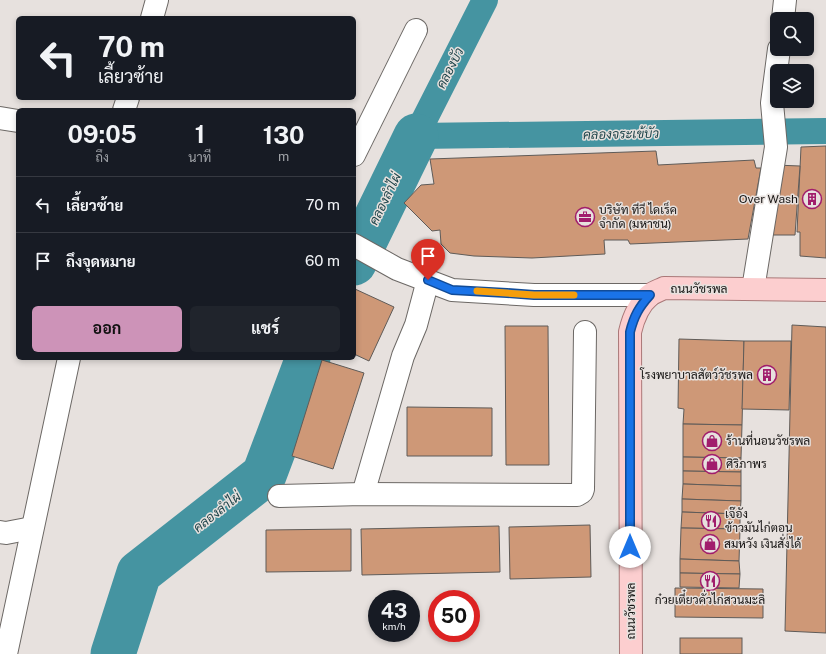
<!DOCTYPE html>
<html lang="th">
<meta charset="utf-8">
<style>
:root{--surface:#171b24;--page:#20242c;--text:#f1f3f6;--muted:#9ea1a6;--line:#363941;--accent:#cd93b8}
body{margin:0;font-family:"Public Sans",Sarabun,sans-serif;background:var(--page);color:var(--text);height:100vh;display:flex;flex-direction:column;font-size:15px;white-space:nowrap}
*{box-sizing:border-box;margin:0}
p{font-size:13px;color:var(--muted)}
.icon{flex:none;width:22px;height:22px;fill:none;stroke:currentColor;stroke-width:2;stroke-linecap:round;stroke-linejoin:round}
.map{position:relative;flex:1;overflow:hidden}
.panel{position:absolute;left:16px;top:108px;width:340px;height:252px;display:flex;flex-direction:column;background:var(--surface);border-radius:6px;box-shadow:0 2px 6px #0003}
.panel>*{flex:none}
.banner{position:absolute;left:16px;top:16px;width:340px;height:84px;border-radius:6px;box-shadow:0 2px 6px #0003;background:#171b24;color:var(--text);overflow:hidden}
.tools{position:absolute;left:770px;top:12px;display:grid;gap:8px}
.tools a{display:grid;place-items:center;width:44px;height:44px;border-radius:6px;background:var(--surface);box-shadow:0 2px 6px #0003;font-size:20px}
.speed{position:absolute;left:368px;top:590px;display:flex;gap:8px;font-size:20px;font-weight:700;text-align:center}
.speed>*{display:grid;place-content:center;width:52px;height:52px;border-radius:50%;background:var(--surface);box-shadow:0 2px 6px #0003;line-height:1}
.speed small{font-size:10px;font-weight:400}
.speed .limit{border:6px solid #d22;background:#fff;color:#111}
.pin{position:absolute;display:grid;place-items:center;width:34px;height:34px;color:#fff;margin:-41px -17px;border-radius:50% 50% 50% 0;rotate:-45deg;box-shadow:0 0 4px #0007}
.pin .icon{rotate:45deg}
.me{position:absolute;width:44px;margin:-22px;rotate:0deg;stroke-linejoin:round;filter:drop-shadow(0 0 3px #0008)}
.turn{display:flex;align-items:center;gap:14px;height:84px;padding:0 16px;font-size:18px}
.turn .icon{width:52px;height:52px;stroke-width:2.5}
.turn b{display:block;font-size:28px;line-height:34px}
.eta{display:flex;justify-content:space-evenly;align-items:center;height:68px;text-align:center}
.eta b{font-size:24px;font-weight:700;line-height:28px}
.cta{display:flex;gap:8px;margin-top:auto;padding:8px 16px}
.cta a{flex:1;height:46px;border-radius:6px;background:var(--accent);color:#111;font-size:16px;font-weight:700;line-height:46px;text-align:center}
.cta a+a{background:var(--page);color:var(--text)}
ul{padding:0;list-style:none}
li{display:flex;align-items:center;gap:12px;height:56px;padding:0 16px;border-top:1px solid var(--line)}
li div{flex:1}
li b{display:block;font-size:15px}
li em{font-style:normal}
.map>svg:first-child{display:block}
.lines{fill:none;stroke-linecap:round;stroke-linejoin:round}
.canal{stroke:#4594a1;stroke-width:26}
.river{stroke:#4594a1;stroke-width:45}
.building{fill:#ce9877;stroke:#5f5b58}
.minor-casing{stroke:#6c6865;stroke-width:24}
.major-casing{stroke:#aa7878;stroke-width:24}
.minor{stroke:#fff;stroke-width:22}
.major{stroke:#fccecf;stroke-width:22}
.route-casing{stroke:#114b97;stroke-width:10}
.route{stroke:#1a73e8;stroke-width:7}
.slow{stroke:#f59e0b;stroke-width:7}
.labels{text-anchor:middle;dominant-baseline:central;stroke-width:3;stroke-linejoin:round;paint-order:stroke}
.poi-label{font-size:12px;fill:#161413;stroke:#e7e1de;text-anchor:start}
.street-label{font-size:12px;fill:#161413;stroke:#e7e1de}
.water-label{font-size:13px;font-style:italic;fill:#1f454b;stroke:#e7e1de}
</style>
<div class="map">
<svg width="826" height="654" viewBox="0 0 826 654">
<rect width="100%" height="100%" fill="#e7e1de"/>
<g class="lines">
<polyline class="canal" points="485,0 416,136 826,131"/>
<g class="river">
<polyline points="354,263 416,136"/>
<polyline points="113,654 139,573 264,475 308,358"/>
</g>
</g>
<g class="building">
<polygon points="826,146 826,258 800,256 800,232 797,232 801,147"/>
<polygon points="656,151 658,165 754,160 756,168 761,168 748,239 630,244 628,240 604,240 605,254 532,258 474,256 450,253 441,244 440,230 432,231 404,203 421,185 434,184 430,159"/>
<polygon points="775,165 800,166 795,235 771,235"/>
<polygon points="355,289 394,307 369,361 354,354 354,291"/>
<polygon points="792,325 826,327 826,633 785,631"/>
<polygon points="505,326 548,326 549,465 506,465"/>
<polygon points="679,339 744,341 742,425 683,424 684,409 678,408"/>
<polygon points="744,341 791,341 789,410 742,409"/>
<polygon points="322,360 364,373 333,469 292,456"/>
<polygon points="407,407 492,408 492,456 407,456"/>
<polygon points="683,424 742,425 741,458 683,457"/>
<polygon points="683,457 741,458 741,472 683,471"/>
<polygon points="683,471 741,472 741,486 683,484"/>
<polygon points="683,484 741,486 741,501 682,499"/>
<polygon points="682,499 741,501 740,514 682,512"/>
<polygon points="682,512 740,514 740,529 681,528"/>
<polygon points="590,525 591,577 510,579 509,527"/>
<polygon points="499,526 500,572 362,575 361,529"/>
<polygon points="681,528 740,529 739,561 680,559"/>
<polygon points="351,529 351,571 266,572 266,530"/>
<polygon points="680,559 739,561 740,574 680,573"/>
<polygon points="680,573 740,574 739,588 680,587"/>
<polygon points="675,588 763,589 763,618 675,617"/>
<rect x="680" y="638" width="62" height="16"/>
</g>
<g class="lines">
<g class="minor-casing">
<g id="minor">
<polyline points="152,18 157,0"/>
<polyline points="783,19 785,0"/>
<polyline points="124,110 128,98"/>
<polyline points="0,118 18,121"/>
<polyline points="354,155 416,30"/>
<polyline points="354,245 397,269 452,290 534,295 650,295"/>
<polyline points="753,289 776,147 772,103 779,49"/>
<polyline points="363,494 403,356 416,325 428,280"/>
<polyline points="279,496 363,494 577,495 582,492 583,489 585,332"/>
<polyline points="0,532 6,533 32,528"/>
<polyline points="6,654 69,358"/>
</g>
</g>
<g class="major-casing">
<path id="major" d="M631 654 630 332C633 319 639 304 650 295 654 292 660 290 664 288L826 290"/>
</g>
<use href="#minor" class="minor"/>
<use href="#major" class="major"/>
</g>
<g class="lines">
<g class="route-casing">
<path id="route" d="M428 280 452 290 507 293 534 295H650C639 307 634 316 630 332V547"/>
</g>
<use href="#route" class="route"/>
<polyline class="slow" points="477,291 534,295 574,295"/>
</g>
<defs>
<g id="building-ring" transform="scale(1)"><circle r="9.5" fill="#e7e1de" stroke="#a11d6c" stroke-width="1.5"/><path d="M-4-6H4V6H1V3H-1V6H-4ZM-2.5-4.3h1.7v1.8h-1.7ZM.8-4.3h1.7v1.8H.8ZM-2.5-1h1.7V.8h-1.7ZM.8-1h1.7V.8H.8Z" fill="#a11d6c"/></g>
<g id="office-ring" transform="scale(1)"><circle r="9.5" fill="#e7e1de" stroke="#a11d6c" stroke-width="1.5"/><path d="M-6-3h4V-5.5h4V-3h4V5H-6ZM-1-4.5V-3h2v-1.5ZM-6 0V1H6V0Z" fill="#a11d6c"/></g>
<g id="shop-ring" transform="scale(1)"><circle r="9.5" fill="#e7e1de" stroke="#a11d6c" stroke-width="1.5"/><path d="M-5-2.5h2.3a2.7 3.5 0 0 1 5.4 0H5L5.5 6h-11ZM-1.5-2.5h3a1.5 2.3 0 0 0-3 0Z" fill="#a11d6c"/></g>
<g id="restaurant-ring" transform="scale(1)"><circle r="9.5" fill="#e7e1de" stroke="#a11d6c" stroke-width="1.5"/><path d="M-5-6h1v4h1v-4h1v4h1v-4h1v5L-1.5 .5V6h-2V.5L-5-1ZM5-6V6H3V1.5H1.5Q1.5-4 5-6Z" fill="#a11d6c"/></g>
</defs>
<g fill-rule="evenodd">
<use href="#building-ring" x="812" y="199"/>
<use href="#office-ring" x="585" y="217"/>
<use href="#building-ring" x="767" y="375"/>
<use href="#shop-ring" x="712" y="441"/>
<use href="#shop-ring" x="712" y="464"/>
<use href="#restaurant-ring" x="711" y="521"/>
<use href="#shop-ring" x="710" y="544"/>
<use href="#restaurant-ring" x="710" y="581"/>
</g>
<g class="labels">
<g class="poi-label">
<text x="798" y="199" text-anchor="end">Over Wash</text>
<text x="599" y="210">บริษัท ทีวี ไดเร็ค<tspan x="599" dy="14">จำกัด (มหาชน)</tspan></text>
<text x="753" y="375" text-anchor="end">โรงพยาบาลสัตว์วัชรพล</text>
<text x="726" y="441">ร้านที่นอนวัชรพล</text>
<text x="726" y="464">ศิริภาพร</text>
<text x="725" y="514">เจ๊อัง<tspan x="725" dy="14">ข้าวมันไก่ตอน</tspan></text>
<text x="724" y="544">สมหวัง เงินสั่งได้</text>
<text x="710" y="600" text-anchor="middle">ก๋วยเตี๋ยวคั่วไก่สวนมะลิ</text>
</g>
<g class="street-label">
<text x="699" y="289">ถนนวัชรพล</text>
<text transform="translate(631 611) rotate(-90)">ถนนวัชรพล</text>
</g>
<g class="water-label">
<text transform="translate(450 68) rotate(-63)">คลองบัว</text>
<text transform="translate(621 134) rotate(-1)">คลองจระเข้บัว</text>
<text transform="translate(385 199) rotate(-64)">คลองลำไผ่</text>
<text transform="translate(217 512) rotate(-38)">คลองลำไผ่</text>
</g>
</g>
</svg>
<div class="tools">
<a><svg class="icon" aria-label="search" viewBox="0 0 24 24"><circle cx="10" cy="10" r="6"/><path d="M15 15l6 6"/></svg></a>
<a><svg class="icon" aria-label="layers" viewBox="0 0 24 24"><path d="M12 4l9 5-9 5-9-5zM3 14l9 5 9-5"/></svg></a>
</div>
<div class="speed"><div>43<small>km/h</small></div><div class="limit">50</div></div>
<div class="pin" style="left:428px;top:280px;background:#d93025"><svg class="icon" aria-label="arrive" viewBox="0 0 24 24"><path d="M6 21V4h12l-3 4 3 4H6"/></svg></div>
<svg class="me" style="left:630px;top:547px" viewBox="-20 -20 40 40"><circle r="19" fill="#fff"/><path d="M0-13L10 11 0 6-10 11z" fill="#1a73e8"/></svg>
<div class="banner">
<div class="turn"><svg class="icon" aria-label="left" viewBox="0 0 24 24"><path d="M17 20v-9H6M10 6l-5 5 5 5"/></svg><div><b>70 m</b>เลี้ยวซ้าย</div></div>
</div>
<section class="panel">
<div class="eta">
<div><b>09:05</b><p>ถึง</p></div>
<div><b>1</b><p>นาที</p></div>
<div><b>130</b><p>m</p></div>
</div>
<ul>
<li><svg class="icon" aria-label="left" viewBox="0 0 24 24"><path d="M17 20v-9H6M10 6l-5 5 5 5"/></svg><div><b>เลี้ยวซ้าย</b></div><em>70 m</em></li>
<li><svg class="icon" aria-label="arrive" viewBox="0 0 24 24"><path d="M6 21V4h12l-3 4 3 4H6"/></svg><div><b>ถึงจุดหมาย</b></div><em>60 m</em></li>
</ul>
<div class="cta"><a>ออก</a><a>แชร์</a></div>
</section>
</div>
